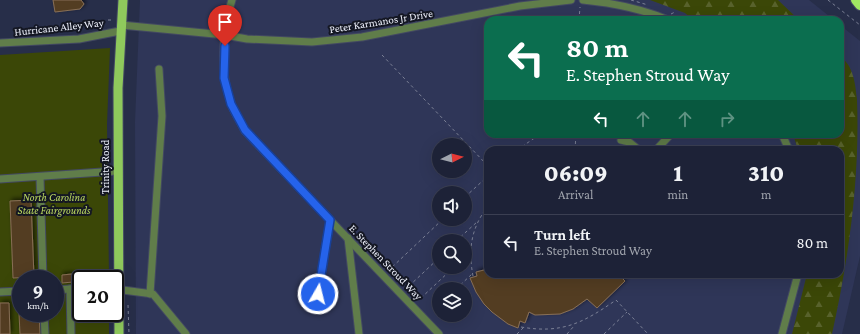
<!DOCTYPE html>
<style>
:root{--surface:#1d2237;--page:#2a2f42;--text:#f1f3f6;--muted:#a0a4ad;--line:#3b3f52}
body{margin:0;font-family:"Crimson Pro",serif;background:var(--page);color:var(--text);height:100vh;display:flex;flex-direction:column;font-size:15px;white-space:nowrap}
*{box-sizing:border-box;margin:0}
p{font-size:13px;color:var(--muted)}
.icon{flex:none;width:22px;height:22px;fill:none;stroke:currentColor;stroke-width:2;stroke-linecap:round;stroke-linejoin:round}
.map{position:relative;flex:1;overflow:hidden}
.panel{position:absolute;left:484px;top:146px;width:360px;height:132px;display:flex;flex-direction:column;background:var(--surface);border-radius:12px;box-shadow:0 4px 16px #0002,0 0 0 1px var(--line)}
.panel>*{flex:none}
.guide{position:absolute;left:484px;top:16px;width:360px;height:122px;border-radius:12px;box-shadow:0 4px 16px #0002,0 0 0 1px var(--line);background:#0b6e4f;color:#fff;overflow:hidden}
.needle{width:26px;rotate:84deg}
.buttons{position:absolute;left:432px;top:138px;display:grid;gap:8px}
.buttons a{display:grid;place-items:center;width:40px;height:40px;border-radius:50%;background:var(--surface);box-shadow:0 4px 16px #0002,0 0 0 1px var(--line);font-size:20px}
.speed{position:absolute;left:12px;top:270px;display:flex;gap:8px;font-size:20px;font-weight:700;text-align:center}
.speed>*{display:grid;place-content:center;width:52px;height:52px;border-radius:50%;background:var(--surface);box-shadow:0 4px 16px #0002,0 0 0 1px var(--line);line-height:1}
.speed small{font-size:10px;font-weight:400}
.speed .limit{border:2px solid #111;border-radius:6px;background:#fff;color:#111}
.pin{position:absolute;display:grid;place-items:center;width:34px;height:34px;color:#fff;margin:-41px -17px;border-radius:50% 50% 50% 0;rotate:-45deg;box-shadow:0 0 4px #0007}
.pin .icon{rotate:45deg}
.me{position:absolute;width:44px;margin:-22px;rotate:8deg;stroke-linejoin:round;filter:drop-shadow(0 0 3px #0008)}
.turn{display:flex;align-items:center;gap:14px;height:84px;padding:0 16px;font-size:18px}
.turn .icon{width:52px;height:52px;stroke-width:2.5}
.turn b{display:block;font-size:28px;line-height:34px}
.lanes{display:flex;align-items:center;height:38px;padding:0 16px;background:#0003;justify-content:center;gap:20px;direction:ltr}
.lanes .off{opacity:.35}
.eta{display:flex;justify-content:space-evenly;align-items:center;height:68px;text-align:center}
.eta b{font-size:24px;font-weight:800;line-height:28px}
ul{padding:0;list-style:none}
li{display:flex;align-items:center;gap:12px;height:56px;padding:0 16px;border-top:1px solid var(--line)}
li div{flex:1}
li b{display:block;font-size:15px}
li em{font-style:normal}
.map>svg:first-child{display:block}
.built{fill:#2f3658;fill-rule:evenodd}
.forest{fill:url(#forest-firs)}
.green{fill:#3b4707;fill-rule:evenodd}
.building{fill:#533d24;stroke:#886f55;filter:url(#shadow)}
.lines{fill:none;stroke-linecap:round;stroke-linejoin:round}
.minor-casing{stroke:#434962;stroke-width:9}
.major-casing{stroke:#434962;stroke-width:11}
.highway-casing{stroke:#434962;stroke-width:12}
.path{stroke:#7c8196;stroke-width:1;stroke-dasharray:3 3;stroke-linecap:butt}
.minor{stroke:#607d4a;stroke-width:7}
.major{stroke:#8fc95c;stroke-width:9}
.highway{stroke:#a1e762;stroke-width:10}
.route-casing{stroke:#184099;stroke-width:10}
.route{stroke:#2563eb;stroke-width:7}
.labels{text-anchor:middle;dominant-baseline:central;stroke-width:4;stroke-linejoin:round;paint-order:stroke}
.street-label{font-size:11px;fill:#eef1fc;stroke:#141723}
.park-label{font-size:11px;font-style:italic;fill:#bcd961;stroke:#141723}
</style>
<div class="map">
<svg width="860" height="334" viewBox="0 0 860 334">
<defs>
<pattern id="forest-firs" width="22" height="20" patternUnits="userSpaceOnUse"><rect width="22" height="20" fill="#3b4707"/><path d="M5 1l3.5 6h-7zM16 11l3.5 6h-7z" fill="#58622c"/></pattern>
<filter id="shadow"><feDropShadow dx="2" dy="-2" stdDeviation="2" flood-color="#0009"/></filter>
</defs>
<rect width="100%" height="100%" fill="#272e49"/>
<path class="built" d="M140 0H809L834 20H488V134H840V25L860 41V256L842 334H136L135 122ZM439 145H465V171H439ZM488 150H840V274H488ZM439 193H465V219H439ZM439 241H465V267H439ZM439 289H465V315H439Z"/>
<g class="forest">
<polygon points="650,0 778,0 799,20 693,20 685,13"/>
<path d="M840 56C854 67 855 83 857 99 860 178 849 257 832 334H792L807 274H840V150H798L793 134H840Z"/>
</g>
<path class="green" d="M110 48 107 124 109 279H81V313H109V334H0V55ZM21 279H55V313H21Z"/>
<g class="building">
<polygon points="53,0 81,0 84,4 80,9 55,12"/>
<polygon points="31,200 34,277 13,278 10,201"/>
<polygon points="488,269 488,274 618,274 625,281 597,308 587,299 573,309 560,314 535,315 529,312 525,323 520,321 518,328 508,324 492,312 484,304 476,292 470,278 477,276 476,272"/>
<polygon points="72,274 73,282 62,283 62,275"/>
<polygon points="0,303 9,303 10,334 0,334"/>
<polygon points="19,313 39,313 40,334 20,334"/>
</g>
<g class="lines">
<g class="minor-casing">
<g id="minor">
<path d="M232 0C222 28 220 76 231 103 234 113 241 122 245 131L439 334"/>
<path d="M583 0C613 3 640 8 668 20"/>
<polyline points="121,25 225,35 247,39 312,42 362,37 520,6 571,0"/>
<polyline points="0,43 79,39 120,31"/>
<polyline points="782,134 789,150"/>
<polyline points="621,140 629,142 639,150"/>
<polyline points="656,150 671,134"/>
<polyline points="40,177 43,279"/>
<polyline points="0,179 117,171"/>
<polyline points="348,238 359,334"/>
<polyline points="115,289 153,294 186,334"/>
<polyline points="55,290 70,289"/>
<polyline points="0,292 21,291"/>
<polyline points="150,294 162,116 159,69"/>
<polyline points="318,294 330,220"/>
<polyline points="44,313 45,334"/>
<polyline points="71,334 70,289 81,289"/>
<polyline points="782,334 798,274"/>
</g>
</g>
<g class="major-casing">
<polyline id="major" points="119,334 118,88 123,0"/>
</g>
<g class="highway-casing">
<polyline id="highway" points="856,0 860,5"/>
</g>
<g class="path">
<polyline points="631,0 648,5"/>
<polyline points="828,0 860,25"/>
<polyline points="671,14 675,12"/>
<polyline points="108,20 111,20"/>
<polyline points="579,20 580,7"/>
<polyline points="382,55 488,166"/>
<polyline points="517,150 536,137 547,134"/>
<polyline points="575,150 576,134"/>
<polyline points="465,197 488,176"/>
<polyline points="456,241 477,222"/>
<polyline points="465,256 469,252"/>
<polyline points="388,271 443,219"/>
<path d="M473 276C468 249 471 228 488 206"/>
<polyline points="409,286 439,258"/>
<polyline points="456,289 472,274"/>
<polyline points="421,298 454,267"/>
<polyline points="128,305 129,334"/>
<polyline points="433,311 439,305"/>
<path d="M521 327C562 334 583 323 616 300L648 334"/>
<polyline points="517,334 523,328"/>
<polyline points="567,334 574,326"/>
<polyline points="604,334 627,312"/>
</g>
<use href="#minor" class="minor"/>
<use href="#major" class="major"/>
<use href="#highway" class="highway"/>
</g>
<g class="lines">
<g class="route-casing">
<polyline id="route" points="225,46 224,78 231,104 245,130 330,220 318,294"/>
</g>
<use href="#route" class="route"/>
</g>
<g class="labels">
<g class="street-label">
<text transform="translate(381 21) rotate(-9)">Peter Karmanos Jr Drive</text>
<text transform="translate(59 27) rotate(-6)">Hurricane Alley Way</text>
<text transform="translate(105 167) rotate(-90)">Trinity Road</text>
<text transform="translate(386 262) rotate(46)">E. Stephen Stroud Way</text>
</g>
<g class="park-label">
<text x="54" y="197">North Carolina<tspan x="54" dy="13">State Fairgrounds</tspan></text>
</g>
</g>
</svg>
<div class="buttons">
<a><svg class="needle" viewBox="-14 -14 28 28"><path d="M0-13l5 13h-10z" fill="#e53935"/><path d="M0 13l5-13h-10z" fill="#a0a4ad"/></svg></a>
<a><svg class="icon" aria-label="sound" viewBox="0 0 24 24"><path d="M4 9h4l5-4v14l-5-4H4zM17 9q2 3 0 6"/></svg></a>
<a><svg class="icon" aria-label="search" viewBox="0 0 24 24"><circle cx="10" cy="10" r="6"/><path d="M15 15l6 6"/></svg></a>
<a><svg class="icon" aria-label="layers" viewBox="0 0 24 24"><path d="M12 4l9 5-9 5-9-5zM3 14l9 5 9-5"/></svg></a>
</div>
<div class="speed"><div>9<small>km/h</small></div><div class="limit">20</div></div>
<div class="pin" style="left:225px;top:46px;background:#d93025"><svg class="icon" aria-label="arrive" viewBox="0 0 24 24"><path d="M6 21V4h12l-3 4 3 4H6"/></svg></div>
<svg class="me" style="left:318px;top:294px" viewBox="-20 -20 40 40"><circle r="17" fill="#2563eb" stroke="#fff" stroke-width="3"/><path d="M0-11L8 9 0 5-8 9z" fill="#fff"/></svg>
<div class="guide">
<div class="turn"><svg class="icon" aria-label="left" viewBox="0 0 24 24"><path d="M17 20v-9H6M10 6l-5 5 5 5"/></svg><div><b>80 m</b>E. Stephen Stroud Way</div></div>
<div class="lanes"><svg class="icon" aria-label="left" viewBox="0 0 24 24"><path d="M17 20v-9H6M10 6l-5 5 5 5"/></svg><svg class="icon off" aria-label="ahead" viewBox="0 0 24 24"><path d="M12 20V5M6 11l6-6 6 6"/></svg><svg class="icon off" aria-label="ahead" viewBox="0 0 24 24"><path d="M12 20V5M6 11l6-6 6 6"/></svg><svg class="icon off" aria-label="right" viewBox="0 0 24 24"><path d="M7 20v-9h11M14 6l5 5-5 5"/></svg></div>
</div>
<section class="panel">
<div class="eta">
<div><b>06:09</b><p>Arrival</p></div>
<div><b>1</b><p>min</p></div>
<div><b>310</b><p>m</p></div>
</div>
<ul>
<li><svg class="icon" aria-label="left" viewBox="0 0 24 24"><path d="M17 20v-9H6M10 6l-5 5 5 5"/></svg><div><b>Turn left</b><p>E. Stephen Stroud Way</p></div><em>80 m</em></li>
</ul>
</section>
</div>
